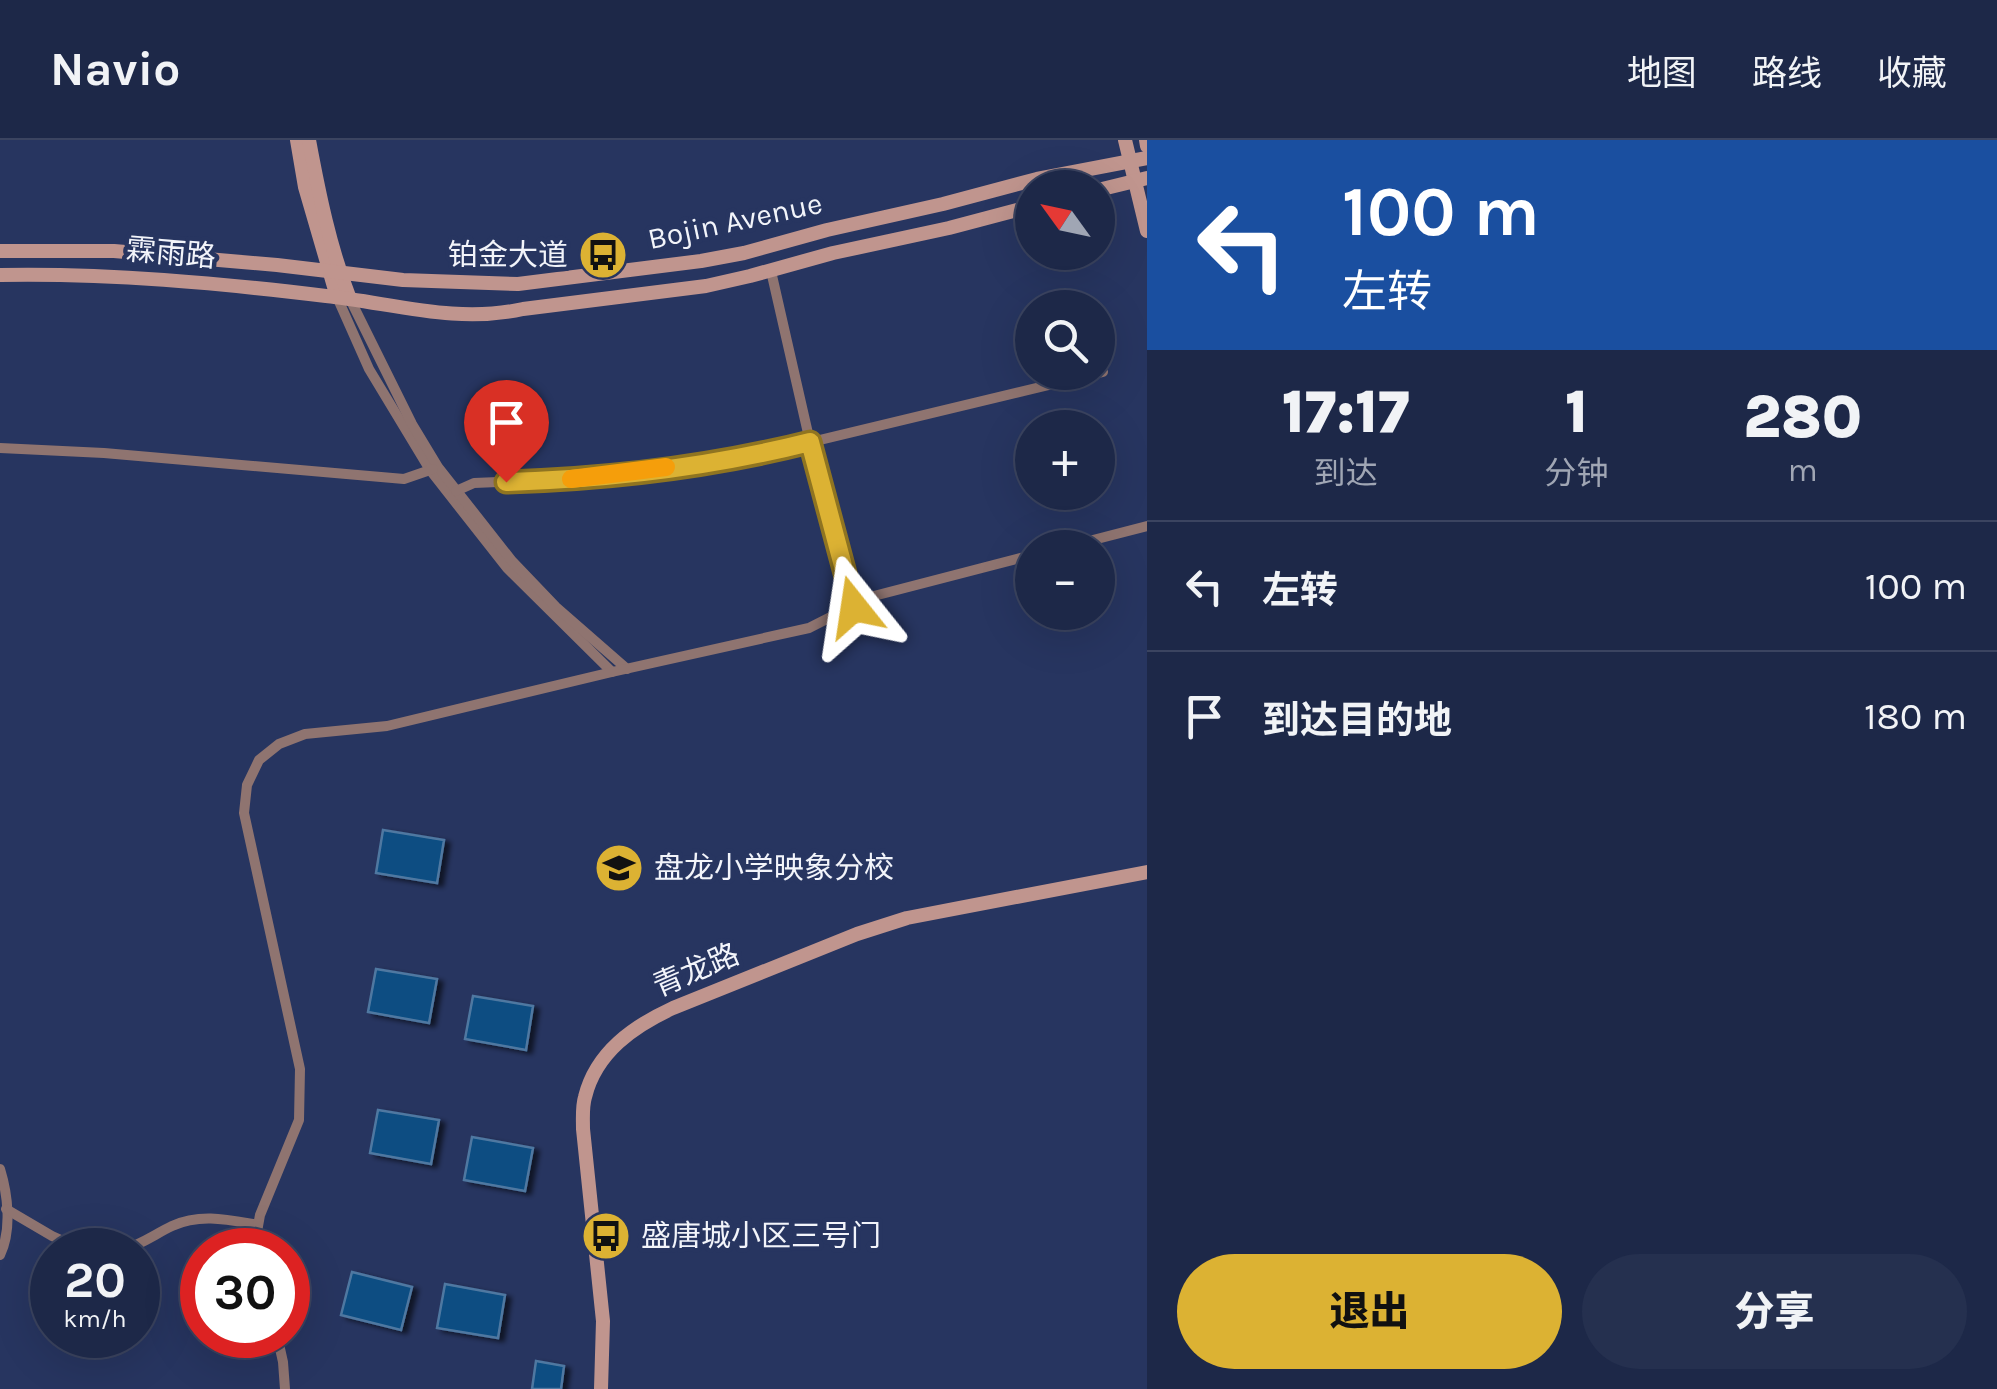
<!DOCTYPE html>
<html lang="zh">
<meta charset="utf-8">
<style>
:root{--surface:#1d2848;--page:#25304f;--text:#f1f3f6;--muted:#a0a6b4;--line:#3b4460;--accent:#dcb233}
body{margin:0;font-family:Karla,"Noto Sans SC",sans-serif;background:var(--page);color:var(--text);height:100vh;display:flex;flex-direction:column;font-size:38px;white-space:nowrap}
*{box-sizing:border-box;margin:0}
p{font-size:32px;color:var(--muted)}
.icon{flex:none;width:55px;height:55px;fill:none;stroke:currentColor;stroke-width:2;stroke-linecap:round;stroke-linejoin:round}
.map{position:relative;flex:1;overflow:hidden}
.sheet{display:flex;flex-direction:column;background:var(--surface);width:850px}
.sheet>*{flex:none}
.banner{background:#1a4fa0;color:#fff;overflow:hidden}
.needle{width:65px;rotate:303deg}
.buttons{position:absolute;left:1015px;top:30px;display:grid;gap:20px}
.buttons a{display:grid;place-items:center;width:100px;height:100px;border-radius:50%;background:var(--surface);box-shadow:0 10px 40px #0002,0 0 0 2px var(--line);font-size:50px}
.speed{position:absolute;left:30px;top:1088px;display:flex;gap:20px;font-size:50px;font-weight:700;text-align:center}
.speed>*{display:grid;place-content:center;width:130px;height:130px;border-radius:50%;background:var(--surface);box-shadow:0 10px 40px #0002,0 0 0 2px var(--line);line-height:1}
.speed small{font-size:25px;font-weight:400}
.speed .limit{border:15px solid #d22;background:#fff;color:#111}
.pin{position:absolute;display:grid;place-items:center;width:85px;height:85px;color:#fff;margin:-102px -42px;border-radius:50% 50% 50% 0;rotate:-45deg;box-shadow:0 0 10px #0007}
.pin .icon{rotate:45deg}
.me{position:absolute;width:110px;margin:-55px;rotate:345deg;stroke-linejoin:round;filter:drop-shadow(0 0 8px #0008)}
.turn{display:flex;align-items:center;gap:35px;height:210px;padding:0 30px;font-size:45px}
.turn .icon{width:130px;height:130px;stroke-width:2.5}
.turn b{display:block;font-size:70px;line-height:85px}
.eta{display:flex;justify-content:space-evenly;align-items:center;height:170px;text-align:center}
.eta b{font-size:60px;font-weight:800;line-height:70px}
.action{display:flex;gap:20px;margin-top:auto;padding:20px 30px}
.action a{flex:1;height:115px;border-radius:60px;background:var(--accent);color:#111;font-size:40px;font-weight:800;line-height:115px;text-align:center}
.action a+a{background:var(--page);color:var(--text)}
ul{padding:0;list-style:none}
li{display:flex;align-items:center;gap:30px;height:130px;padding:0 30px;border-top:2px solid var(--line)}
li div{flex:1}
li b{display:block;font-size:38px}
li em{font-style:normal}
header{display:flex;align-items:center;gap:60px;box-sizing:border-box;height:140px;padding:0 50px;background:var(--surface);border-bottom:2px solid var(--line)}
header strong{font-size:48px}
nav{display:flex;gap:55px;margin-inline-start:auto;font-size:35px}
main{display:flex;flex:1;min-height:0}
.map>svg:first-child{display:block}
.building{fill:#094d82;stroke:#4f78a1;stroke-width:2.5;filter:url(#shadow)}
.lines{fill:none;stroke-linecap:round;stroke-linejoin:round}
.street{stroke:#8f7470;stroke-width:10}
.secondary{stroke:#c0958e;stroke-width:14}
.route-casing{stroke:#8f7421;stroke-width:25}
.route{stroke:#dcb233;stroke-width:18}
.slow{stroke:#f59e0b;stroke-width:18}
.labels{text-anchor:middle;dominant-baseline:central;stroke-width:9;stroke-linejoin:round;paint-order:stroke}
.street-label{font-size:30px;fill:#f2f4fa;stroke:#273560}
.poi-label{font-size:30px;fill:#f2f4fa;stroke:#273560;text-anchor:start}
</style>
<header>
<strong>Navio</strong>
<nav><a>地图</a><a>路线</a><a>收藏</a></nav>
</header>
<main>
<div class="map">
<svg width="1147" height="1249" viewBox="0 0 1147 1249">
<defs>
<filter id="shadow"><feDropShadow dx="5.5" dy="3" stdDeviation="2.5" flood-color="#0009"/></filter>
</defs>
<rect width="100%" height="100%" fill="#273560"/>
<g class="building">
<polygon points="383,690 444,700 437,743 376,733"/>
<polygon points="376,829 437,839 429,883 368,872"/>
<polygon points="473,856 533,866 526,910 465,899"/>
<polygon points="378,970 439,980 431,1024 370,1013"/>
<polygon points="472,997 533,1008 525,1051 464,1040"/>
<polygon points="352,1132 412,1147 401,1190 341,1175"/>
<polygon points="445,1144 505,1155 498,1198 437,1188"/>
<polygon points="536,1221 564,1226 561,1249 532,1249"/>
</g>
<g class="lines">
<g class="street">
<polyline points="771,131 810,302 853,467"/>
<polyline points="337,157 369,229 430,330 507,428 612,532"/>
<polyline points="350,159 412,284 438,327 512,421 556,467 627,529"/>
<polyline points="0,308 104,313 404,339 433,329"/>
<polyline points="456,351 474,343 569,339 749,317 1103,232"/>
<polyline points="1062,408 1147,386"/>
<path d="M0 1029C8 1055 12 1090 0 1115"/>
<polyline points="6,1069 52,1096 83,1110"/>
<path d="M122 1110C141 1105 155 1094 172 1086 201 1073 229 1080 258 1085"/>
<polyline points="259,1110 256,1097 260,1075 299,980 300,929 244,673 247,645 259,620 279,604 305,594 387,586 612,532 809,488 870,457 1032,415"/>
<polyline points="277,1195 283,1222 285,1249"/>
</g>
<g class="secondary">
<polyline points="297,0 305,47 337,157"/>
<path d="M309 0C319 54 330 108 350 159"/>
<polyline points="1125,0 1147,91"/>
<polyline points="1146,0 1147,6"/>
<polyline points="1098,50 1147,38"/>
<polyline points="0,111 114,111 277,125 403,140 518,144 701,121 744,113 827,90 943,64 1037,39 1147,18"/>
<path d="M0 135C110 133 218 143 326 156 392 163 456 184 523 169L706 146 750 136 833 113 949 88 1032 66"/>
<path d="M601 1249 603 1181 583 989C583 978 582 967 585 957 596 912 634 886 673 868L857 794 907 778 1147 732"/>
</g>
</g>
<g class="lines">
<g class="route-casing">
<path id="route" d="M506 342C607 339 711 327 810 302L854 467"/>
</g>
<use href="#route" class="route"/>
<polyline class="slow" points="571,339 666,327"/>
</g>
<defs>
<g id="bus-disc" transform="scale(2.5)"><circle r="9.5" fill="#dcb233" stroke="#273560"/><path d="M-5-6H5V4H4V6H2V4H-2V6H-4V4H-5ZM-3.5-4V0h7V-4ZM-3.5 1.2v1.5H-2V1.2ZM2 1.2v1.5H3.5V1.2Z" fill="#111"/></g>
<g id="school-disc" transform="scale(2.5)"><circle r="9.5" fill="#dcb233" stroke="#273560"/><path d="M0-5L7-2L0 1L-7-2ZM-4 1L0 2.5L4 1V4Q0 6-4 4Z" fill="#111"/></g>
</defs>
<g fill-rule="evenodd">
<use href="#bus-disc" x="603" y="115"/>
<use href="#school-disc" x="619" y="728"/>
<use href="#bus-disc" x="606" y="1096"/>
</g>
<g class="labels">
<g class="street-label">
<text transform="translate(735 81) rotate(-12)">Bojin Avenue</text>
<text transform="translate(171 113) rotate(5)">霖雨路</text>
<text transform="translate(696 830) rotate(-23)">青龙路</text>
</g>
<g class="poi-label">
<text x="568" y="115" text-anchor="end">铂金大道</text>
<text x="654" y="728">盘龙小学映象分校</text>
<text x="641" y="1096">盛唐城小区三号门</text>
</g>
</g>
</svg>
<div class="buttons">
<a><svg class="needle" viewBox="-14 -14 28 28"><path d="M0-13l5 13h-10z" fill="#e53935"/><path d="M0 13l5-13h-10z" fill="#a0a6b4"/></svg></a>
<a><svg class="icon" aria-label="search" viewBox="0 0 24 24"><circle cx="10" cy="10" r="6"/><path d="M15 15l6 6"/></svg></a>
<a>+</a>
<a>−</a>
</div>
<div class="speed"><div>20<small>km/h</small></div><div class="limit">30</div></div>
<div class="pin" style="left:506px;top:342px;background:#d93025"><svg class="icon" aria-label="arrive" viewBox="0 0 24 24"><path d="M6 21V4h12l-3 4 3 4H6"/></svg></div>
<svg class="me" style="left:854px;top:467px" viewBox="-20 -20 40 40"><path d="M0-17L14 15 0 8-14 15z" fill="#dcb233" stroke="#fff" stroke-width="4"/></svg>
</div>
<section class="sheet">
<div class="banner">
<div class="turn"><svg class="icon" aria-label="left" viewBox="0 0 24 24"><path d="M17 20v-9H6M10 6l-5 5 5 5"/></svg><div><b>100 m</b>左转</div></div>
</div>
<div class="eta">
<div><b>17:17</b><p>到达</p></div>
<div><b>1</b><p>分钟</p></div>
<div><b>280</b><p>m</p></div>
</div>
<ul>
<li><svg class="icon" aria-label="left" viewBox="0 0 24 24"><path d="M17 20v-9H6M10 6l-5 5 5 5"/></svg><div><b>左转</b></div><em>100 m</em></li>
<li><svg class="icon" aria-label="arrive" viewBox="0 0 24 24"><path d="M6 21V4h12l-3 4 3 4H6"/></svg><div><b>到达目的地</b></div><em>180 m</em></li>
</ul>
<div class="action"><a>退出</a><a>分享</a></div>
</section>
</main>
